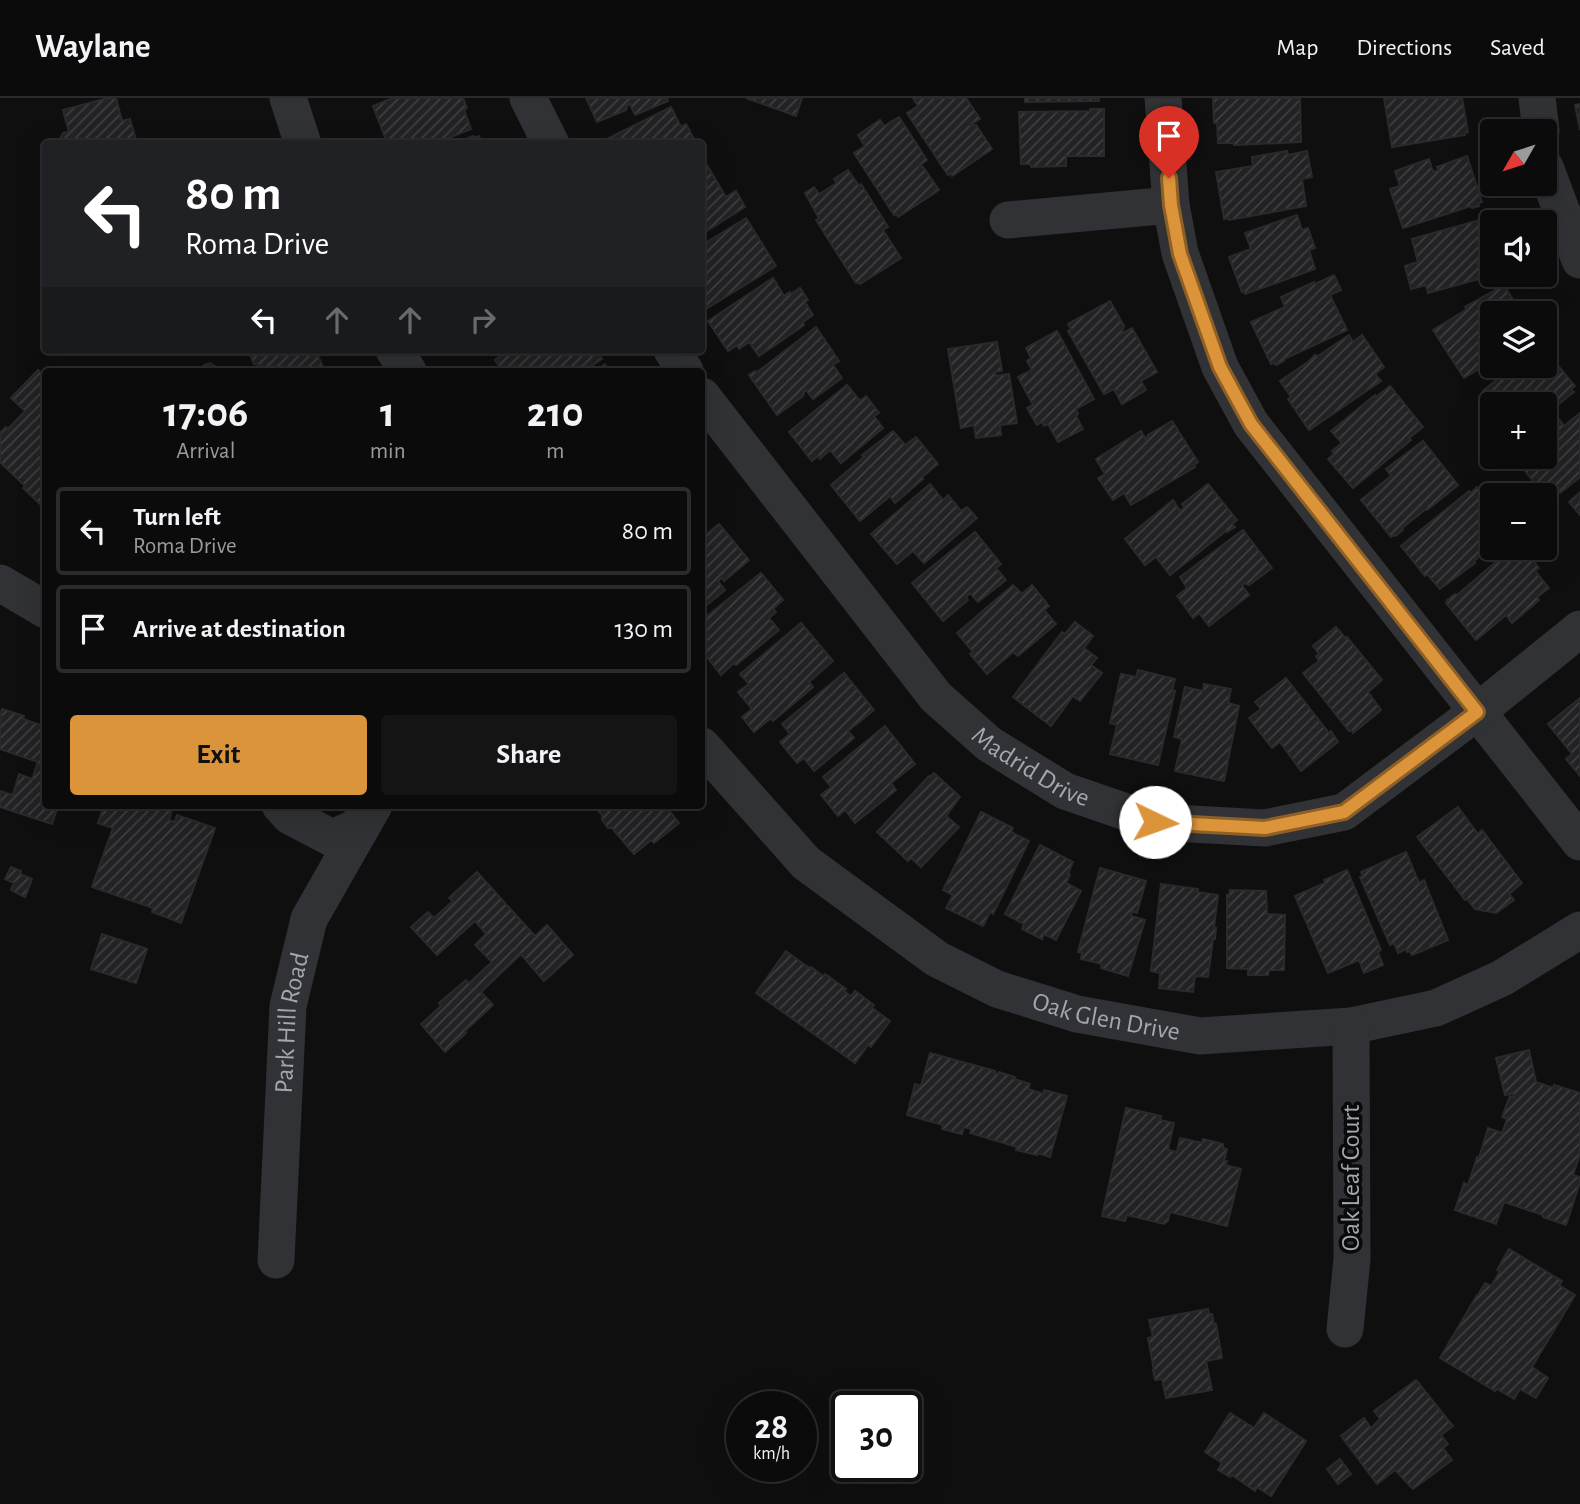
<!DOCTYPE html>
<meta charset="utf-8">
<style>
:root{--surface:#0b0b0c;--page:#141415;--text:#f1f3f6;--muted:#9a9b9d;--line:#2b2b2d;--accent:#dc943b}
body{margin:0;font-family:"Alegreya Sans",sans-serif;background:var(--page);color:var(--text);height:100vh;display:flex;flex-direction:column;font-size:26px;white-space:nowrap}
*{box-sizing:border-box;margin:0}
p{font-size:23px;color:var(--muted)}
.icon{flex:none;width:38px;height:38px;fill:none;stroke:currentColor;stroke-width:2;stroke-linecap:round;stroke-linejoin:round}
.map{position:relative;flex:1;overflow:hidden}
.panel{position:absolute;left:42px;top:270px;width:663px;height:441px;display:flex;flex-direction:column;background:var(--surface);border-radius:7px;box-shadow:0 7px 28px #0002,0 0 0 2px var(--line)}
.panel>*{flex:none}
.top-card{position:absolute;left:42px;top:42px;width:663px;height:214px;border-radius:7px;box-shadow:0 7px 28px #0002,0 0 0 2px var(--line);background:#202124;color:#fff;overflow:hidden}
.needle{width:46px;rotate:231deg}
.tools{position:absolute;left:1480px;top:21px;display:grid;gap:14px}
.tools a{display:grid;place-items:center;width:77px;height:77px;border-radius:7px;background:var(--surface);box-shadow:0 7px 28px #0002,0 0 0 2px var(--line);font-size:35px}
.speed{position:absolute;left:726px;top:1293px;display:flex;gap:14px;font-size:35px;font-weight:700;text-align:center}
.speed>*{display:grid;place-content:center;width:91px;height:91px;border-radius:50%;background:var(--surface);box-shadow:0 7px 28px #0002,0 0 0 2px var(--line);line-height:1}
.speed small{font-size:18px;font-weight:400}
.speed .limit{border:4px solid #111;border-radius:10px;background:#fff;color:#111}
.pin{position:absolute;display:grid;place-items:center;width:60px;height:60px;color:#fff;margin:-72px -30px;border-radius:50% 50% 50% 0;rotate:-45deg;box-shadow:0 0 7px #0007}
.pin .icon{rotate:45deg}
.me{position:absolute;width:77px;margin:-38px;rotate:93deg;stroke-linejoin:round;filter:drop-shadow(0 0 5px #0008)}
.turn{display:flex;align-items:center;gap:24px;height:147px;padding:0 28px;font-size:32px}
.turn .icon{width:91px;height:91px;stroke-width:2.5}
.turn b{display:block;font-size:49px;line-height:60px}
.lanes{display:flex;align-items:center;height:66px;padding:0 28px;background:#0003;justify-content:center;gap:35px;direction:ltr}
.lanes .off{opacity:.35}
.eta{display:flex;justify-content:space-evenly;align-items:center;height:119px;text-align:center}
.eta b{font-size:42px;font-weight:600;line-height:49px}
.action{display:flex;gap:14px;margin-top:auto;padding:14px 28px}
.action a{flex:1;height:80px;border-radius:7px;background:var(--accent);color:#111;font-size:28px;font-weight:600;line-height:80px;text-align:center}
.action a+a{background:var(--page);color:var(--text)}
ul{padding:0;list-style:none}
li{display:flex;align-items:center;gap:21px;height:88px;margin:0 14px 10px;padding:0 14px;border:4px solid var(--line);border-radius:7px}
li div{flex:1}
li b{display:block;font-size:26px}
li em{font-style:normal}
header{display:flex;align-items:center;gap:42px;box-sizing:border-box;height:98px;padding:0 35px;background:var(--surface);border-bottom:2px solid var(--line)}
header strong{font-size:33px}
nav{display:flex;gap:38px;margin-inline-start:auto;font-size:24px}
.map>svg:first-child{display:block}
.building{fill:url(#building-hatch);stroke:#292a2c;stroke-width:2}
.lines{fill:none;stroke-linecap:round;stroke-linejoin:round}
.minor{stroke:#313235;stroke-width:37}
.route-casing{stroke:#8f6026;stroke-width:18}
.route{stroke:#dc943b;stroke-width:12}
.labels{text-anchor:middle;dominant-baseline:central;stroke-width:7;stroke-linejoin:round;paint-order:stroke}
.street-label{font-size:26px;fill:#a2a7b0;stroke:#0a0a0b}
</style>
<header>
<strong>Waylane</strong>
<nav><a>Map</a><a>Directions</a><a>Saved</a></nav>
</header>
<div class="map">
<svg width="1580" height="1406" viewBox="0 0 1580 1406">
<defs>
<pattern id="building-hatch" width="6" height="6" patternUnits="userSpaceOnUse" patternTransform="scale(1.75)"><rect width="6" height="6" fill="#222224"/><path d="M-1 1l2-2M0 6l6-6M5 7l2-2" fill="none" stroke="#3f3f41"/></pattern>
</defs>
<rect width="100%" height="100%" fill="#0f0f10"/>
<g class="building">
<polygon points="108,0 116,0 122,23 130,21 136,42 128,44 128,46 60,46 59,43 63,35 69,34 63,12"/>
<polygon points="393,0 463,0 467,10 464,12 471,31 434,46 377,46 386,42 373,8"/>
<polygon points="586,0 667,0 668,3 635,17 630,6 627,7 626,12 597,24"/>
<polygon points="746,0 802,0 796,18"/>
<polygon points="913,0 966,0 980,21 970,27 976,27 992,51 952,78 951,75 948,77 907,15 918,8"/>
<polygon points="1025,0 1099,0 1099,3 1025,4"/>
<polygon points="1213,0 1300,0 1301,44 1234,47 1234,45 1218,45 1217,25 1214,25"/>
<polygon points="1384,0 1451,0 1452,2 1462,0 1468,34 1465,35 1465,37 1392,49"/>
<polygon points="1580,6 1580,32 1575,7"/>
<polygon points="671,9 681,29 686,26 695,43 691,46 605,46 603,43"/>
<polygon points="1090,11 1104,11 1104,58 1066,58 1066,68 1031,69 1030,66 1021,66 1019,14 1090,13"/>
<polygon points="899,19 927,62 919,68 923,69 939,92 898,119 897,116 894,117 854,55 865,48 858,37 880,22 884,28"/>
<polygon points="473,38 474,40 479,38 482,46 462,46 465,44 464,42"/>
<polygon points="1287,53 1288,57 1307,53 1312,79 1302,81 1306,108 1229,122 1228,120 1224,121 1216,74 1253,68 1252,59"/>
<polygon points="1467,58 1482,104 1478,105 1479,108 1472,110 1471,108 1403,130 1390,91 1400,88 1395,73 1429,61 1433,74 1439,72 1437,69"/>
<polygon points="707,67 726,99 736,93 745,109 702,136 702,70"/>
<polygon points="848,72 859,88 861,86 888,129 883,132 901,160 860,186 859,184 856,185 816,122 819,120 805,95 814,89 819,96 837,85 834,81"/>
<polygon points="1297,117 1302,132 1308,130 1315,150 1309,152 1315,171 1245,196 1244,193 1242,194 1229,159 1251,151 1245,135"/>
<polygon points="746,120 776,168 704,212 702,208 702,147"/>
<polygon points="1487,120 1493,140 1493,154 1486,155 1487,161 1477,164 1482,180 1428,195 1426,187 1411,191 1405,168 1418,164 1412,141"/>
<polygon points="1334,177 1341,192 1330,197 1347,232 1284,261 1284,263 1276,267 1274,265 1271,266 1251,224 1285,209 1281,199 1314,184 1315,186"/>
<polygon points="773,180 784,198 790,194 791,196 800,190 808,202 805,204 813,217 803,224 804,227 759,258 749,244 739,251 737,247 728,253 708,223"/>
<polygon points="1504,187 1515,205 1518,203 1526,215 1493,215 1493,262 1464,280 1433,232 1467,211 1465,209"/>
<polygon points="1110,203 1124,228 1121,236 1132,230 1157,274 1141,283 1146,292 1122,306 1114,291 1104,296 1068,233 1071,231 1068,226"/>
<polygon points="816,229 839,263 833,267 842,280 813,301 806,292 804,294 803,298 777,317 749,277 755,273 756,275"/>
<polygon points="1057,233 1094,301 1076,311 1078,316 1076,318 1083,331 1058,344 1048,326 1044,328 1042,324 1037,327 1027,310 1033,307 1018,279 1032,272 1027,263 1031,260 1026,250"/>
<polygon points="1349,237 1353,244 1362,237 1384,269 1375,276 1381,283 1309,332 1288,301 1291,299 1280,283 1308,264 1315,257 1318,258"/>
<polygon points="997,244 1002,273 995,274 996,278 1009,276 1017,325 1000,327 1001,337 976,340 974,327 961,330 948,251"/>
<polygon points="251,252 317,252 319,255 317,256 325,273 263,273 259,267 254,266 250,257"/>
<polygon points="504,252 596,252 602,261 584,273 499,273 501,271 495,262 503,256 502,254"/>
<polygon points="1546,253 1575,288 1571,291 1574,294 1545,317 1545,306 1493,306 1493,322 1485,312 1493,306 1483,293 1511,270 1518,279 1529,268 1545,268"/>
<polygon points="210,265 215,268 220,273 200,273 204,267"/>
<polygon points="605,266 610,273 593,273 599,269 600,270"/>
<polygon points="38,272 46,280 46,409 41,405 40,406 23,390 25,388 0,364 0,335 6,329 8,331 25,313 11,300"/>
<polygon points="847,287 860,303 866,298 879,315 874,318 883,330 841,365 830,352 820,361 818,358 812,363 789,334"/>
<polygon points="1390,288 1423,329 1409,340 1411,342 1353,390 1328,361 1334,356 1332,353 1342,345 1331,333 1375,297 1376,299"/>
<polygon points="1580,315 1580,379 1560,395 1552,385 1541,393 1525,373 1531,368 1523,359 1545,359 1545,333 1559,321 1564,328"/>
<polygon points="1172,323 1198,364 1194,367 1195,369 1131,407 1124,395 1113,402 1098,380 1105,376 1096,361 1141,333 1146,342 1148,337"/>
<polygon points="893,333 905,347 916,339 938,366 922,379 923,381 895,405 890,398 860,423 831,387 864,359 862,357"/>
<polygon points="1423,343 1458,387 1427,412 1426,411 1402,430 1403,432 1395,438 1393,437 1391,439 1361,402 1391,378 1386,371"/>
<polygon points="930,386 943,402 948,397 961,413 967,409 977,420 924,465 913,453 897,466 871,436"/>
<polygon points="1208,386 1237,422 1232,426 1235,429 1227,434 1226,433 1170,477 1156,459 1145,467 1125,441 1173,402 1180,413 1185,409 1182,406"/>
<polygon points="1477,389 1493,408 1493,448 1475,462 1475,465 1440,491 1427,476 1425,478 1401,448 1469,393 1471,395"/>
<polygon points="1580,394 1580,417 1569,404"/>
<polygon points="719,426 749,462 724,483 722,480 718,483 725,492 702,511 702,440"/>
<polygon points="1243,432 1272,470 1249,487 1244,485 1242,487 1249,497 1209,528 1199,515 1193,520 1177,498 1187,490 1180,479"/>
<polygon points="975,434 1001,466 996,470 1006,482 978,504 970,495 966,499 968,502 943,523 912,485"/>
<polygon points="1518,450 1523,450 1539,470 1535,473 1549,490 1537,499 1539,502 1512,525 1506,517 1476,542 1446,505 1449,503 1447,502 1455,496 1457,497 1511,451 1513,454"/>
<polygon points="761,475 783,502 773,511 776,514 769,520 779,532 736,567 734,565 721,577 702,553 702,541 709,536 702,527 702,522"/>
<polygon points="1013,487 1022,496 1032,487 1049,508 1044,512 1056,526 1018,558 1013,554 987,576 970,556 973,554 957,535"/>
<polygon points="1075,524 1093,538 1084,550 1097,560 1091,567 1102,575 1080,603 1073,598 1051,628 1013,599 1062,534 1065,536"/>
<polygon points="801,525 833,563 809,584 813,589 773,623 771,620 754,634 742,619 752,611 738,594 749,586 740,576"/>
<polygon points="1336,529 1346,541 1347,539 1382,582 1368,594 1381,612 1353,635 1351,632 1349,633 1303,575 1319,563 1316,558 1319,556 1313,548"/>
<polygon points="1138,572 1175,581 1172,593 1175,593 1158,667 1110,656 1117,627 1110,625 1121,576 1136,579"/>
<polygon points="844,575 874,612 848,633 854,640 814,673 804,660 797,665 780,644 790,636 782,626"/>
<polygon points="1286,580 1329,635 1331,633 1338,644 1301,673 1280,644 1272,650 1249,620 1261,611 1255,604"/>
<polygon points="1204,586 1231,591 1228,605 1239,608 1224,683 1175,673 1182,641 1174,639 1185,589 1203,593"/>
<polygon points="1580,600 1580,678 1566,661 1572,656 1548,626"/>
<polygon points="2,611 24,618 23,621 46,629 46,707 61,707 59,711 57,711 52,726 0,709 0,693 13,697 19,676 32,681 38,664 0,651 0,623 2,618 0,618"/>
<polygon points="885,628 915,666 891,685 896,692 855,725 845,712 838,718 821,697 831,689 823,679"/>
<polygon points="934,675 960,699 946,718 959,729 921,769 911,760 908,763 877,734 929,678 930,679"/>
<polygon points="104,707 160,707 172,711 169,722 175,724 177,717 215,730 181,825 152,814 153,810 92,789 113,730 98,725"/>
<polygon points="593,707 665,707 679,725 654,745 651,742 634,756 612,730 608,730 602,722 602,717"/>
<polygon points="1458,709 1478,736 1482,732 1522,785 1509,796 1514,802 1496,815 1475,811 1467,801 1465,802 1417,739"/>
<polygon points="981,714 1013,730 1011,734 1029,743 993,816 990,814 983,828 946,810 953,797 943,792"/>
<polygon points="1040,747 1073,764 1068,776 1070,777 1066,785 1081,793 1056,842 1044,836 1042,841 1022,831 1024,826 1005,816"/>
<polygon points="1406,754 1419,785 1424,782 1448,842 1412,857 1409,853 1407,854 1406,851 1398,855 1394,845 1390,847 1360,779 1363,778 1361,774"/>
<polygon points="11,769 21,773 20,776 32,781 25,799 11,792 14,785 5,781"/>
<polygon points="1100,770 1146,783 1137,815 1132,813 1131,818 1145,822 1128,878 1101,870 1102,866 1081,861 1082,855 1078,854"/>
<polygon points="1347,772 1381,852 1378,854 1383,867 1364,875 1359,862 1328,875 1295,798 1325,785 1324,782"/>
<polygon points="477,774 535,838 547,827 573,857 544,883 521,856 481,894 493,907 465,933 466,935 445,954 421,926 441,908 439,905 466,882 469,885 492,864 475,847 486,836 475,823 437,857 411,829 428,814 434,820 453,803 449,800"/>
<polygon points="1161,786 1198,791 1197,794 1218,797 1214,830 1216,830 1215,841 1213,841 1208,879 1195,878 1193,894 1159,890 1160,875 1151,873"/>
<polygon points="1230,792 1266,793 1267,816 1285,817 1284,872 1269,872 1268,877 1248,877 1248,871 1227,870 1227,797 1229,797"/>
<polygon points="102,836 147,851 136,885 91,871"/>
<polygon points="786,853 809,870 811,869 823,878 825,876 846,891 844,893 851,898 855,893 874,907 872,910 890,923 871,949 868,947 855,965 756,895"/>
<polygon points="1529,952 1536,984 1553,990 1554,987 1580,995 1580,1056 1573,1077 1580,1079 1580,1084 1566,1127 1543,1119 1543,1117 1504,1104 1496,1126 1455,1112 1464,1085 1468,1087 1477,1059 1479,1060 1488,1030 1502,1035 1507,1021 1502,1019 1510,998 1514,1000 1513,995 1505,997 1496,960"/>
<polygon points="930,955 995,973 994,975 998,976 999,974 1015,979 1014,981 1030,986 1028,991 1044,996 1044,992 1067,998 1050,1059 1037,1055 1037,1057 1016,1052 1017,1049 970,1035 972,1031 964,1029 962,1036 942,1031 943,1027 907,1017 915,986 921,988"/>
<polygon points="1126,1010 1161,1018 1160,1022 1174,1025 1168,1052 1177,1054 1180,1040 1202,1045 1203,1041 1223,1046 1223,1050 1227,1051 1224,1063 1227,1063 1225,1067 1241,1071 1227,1128 1170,1114 1168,1123 1164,1126 1127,1117 1125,1123 1102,1118"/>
<polygon points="1509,1151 1562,1183 1559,1187 1575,1197 1532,1269 1548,1280 1536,1300 1520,1291 1514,1301 1497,1291 1495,1293 1440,1260 1477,1197 1478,1197 1485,1185 1491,1188 1500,1173 1497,1172"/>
<polygon points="1208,1211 1209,1216 1212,1216 1214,1226 1216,1226 1222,1260 1206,1263 1212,1292 1166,1300 1162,1281 1155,1282 1153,1272 1154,1272 1148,1240 1153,1239 1149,1222"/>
<polygon points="1416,1282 1453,1328 1441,1337 1448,1346 1443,1350 1452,1362 1413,1391 1395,1372 1377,1386 1341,1338 1364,1320 1371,1330 1380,1321 1374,1313"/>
<polygon points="1230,1315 1254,1330 1264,1315 1306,1343 1271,1398 1257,1389 1255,1393 1232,1377 1230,1379 1218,1372 1222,1365 1205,1354"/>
<polygon points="1340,1361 1351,1376 1338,1386 1327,1371"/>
</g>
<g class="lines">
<g class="minor">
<polyline points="288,0 303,46"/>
<polyline points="528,0 551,46"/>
<polyline points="1163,0 1171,107 1180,155 1220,269 1251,326 1580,744"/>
<polyline points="1537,0 1541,33"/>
<polyline points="1545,69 1580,162"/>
<polyline points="1008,122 1171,107"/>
<polyline points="394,252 408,273"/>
<polyline points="672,252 685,273"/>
<path id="s1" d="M702 298 936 599 989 646 1065 693 1155 724 1265 730 1344 714 1477 614 1580 531"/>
<polyline points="0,485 46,512"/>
<path id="s2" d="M702 648 806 765 937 861 997 891 1077 916 1200 938 1351 928 1436 910 1502 880 1580 832"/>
<polyline points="280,707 290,718 332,740 362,727 363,715"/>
<path id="s3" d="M276 1162 288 908 309 821 374 707"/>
<polyline points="1345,1231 1352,1161 1351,928"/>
</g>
</g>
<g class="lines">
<g class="route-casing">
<polyline id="route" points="1155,724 1265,730 1344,714 1477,614 1251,326 1220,269 1180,156 1171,107 1169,80"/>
</g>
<use href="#route" class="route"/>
</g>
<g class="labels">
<g class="street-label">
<text stroke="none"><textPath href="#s1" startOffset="500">Madrid Drive</textPath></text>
<text stroke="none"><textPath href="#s2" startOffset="499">Oak Glen Drive</textPath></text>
<text stroke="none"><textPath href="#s3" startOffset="238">Park Hill Road</textPath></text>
<text transform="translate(1351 1080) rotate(-90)">Oak Leaf Court</text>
</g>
</g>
</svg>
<div class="tools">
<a><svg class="needle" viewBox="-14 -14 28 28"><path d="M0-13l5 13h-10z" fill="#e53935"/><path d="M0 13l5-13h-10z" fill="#9a9b9d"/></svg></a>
<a><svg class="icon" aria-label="sound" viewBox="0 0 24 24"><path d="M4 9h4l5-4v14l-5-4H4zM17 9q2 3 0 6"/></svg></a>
<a><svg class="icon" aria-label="layers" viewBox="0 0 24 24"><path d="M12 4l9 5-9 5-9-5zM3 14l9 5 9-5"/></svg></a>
<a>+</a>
<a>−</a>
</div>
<div class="speed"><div>28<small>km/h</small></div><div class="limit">30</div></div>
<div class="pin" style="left:1169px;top:80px;background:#d93025"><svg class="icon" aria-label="arrive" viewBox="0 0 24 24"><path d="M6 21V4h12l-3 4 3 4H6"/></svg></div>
<svg class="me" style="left:1155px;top:724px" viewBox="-20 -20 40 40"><circle r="19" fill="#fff"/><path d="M0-13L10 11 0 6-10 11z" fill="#dc943b"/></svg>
<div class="top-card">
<div class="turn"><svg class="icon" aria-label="left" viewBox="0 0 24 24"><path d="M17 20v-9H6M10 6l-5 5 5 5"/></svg><div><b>80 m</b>Roma Drive</div></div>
<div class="lanes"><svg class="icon" aria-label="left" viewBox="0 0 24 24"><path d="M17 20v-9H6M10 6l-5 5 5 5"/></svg><svg class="icon off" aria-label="ahead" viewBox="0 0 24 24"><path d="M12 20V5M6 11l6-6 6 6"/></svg><svg class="icon off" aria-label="ahead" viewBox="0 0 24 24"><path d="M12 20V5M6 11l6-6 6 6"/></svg><svg class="icon off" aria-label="right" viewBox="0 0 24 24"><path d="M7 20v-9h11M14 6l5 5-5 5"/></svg></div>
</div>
<section class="panel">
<div class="eta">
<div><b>17:06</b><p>Arrival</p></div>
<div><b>1</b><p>min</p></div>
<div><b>210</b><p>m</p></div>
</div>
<ul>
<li><svg class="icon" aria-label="left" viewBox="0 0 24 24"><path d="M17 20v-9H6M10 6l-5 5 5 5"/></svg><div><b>Turn left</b><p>Roma Drive</p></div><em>80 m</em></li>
<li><svg class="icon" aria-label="arrive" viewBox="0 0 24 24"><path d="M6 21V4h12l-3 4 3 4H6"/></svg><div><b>Arrive at destination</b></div><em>130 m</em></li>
</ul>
<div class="action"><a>Exit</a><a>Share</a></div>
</section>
</div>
